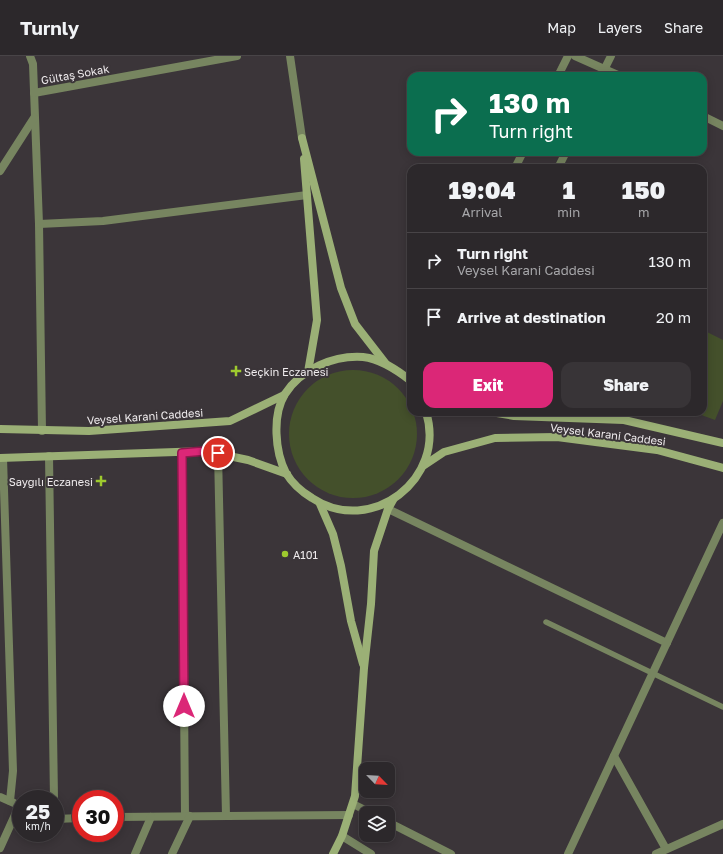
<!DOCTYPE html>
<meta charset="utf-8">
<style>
:root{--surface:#2c282b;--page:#383437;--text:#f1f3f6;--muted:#a6a6a9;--line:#484447;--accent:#db2777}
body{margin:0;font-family:"Golos Text",sans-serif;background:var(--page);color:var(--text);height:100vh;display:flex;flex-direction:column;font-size:15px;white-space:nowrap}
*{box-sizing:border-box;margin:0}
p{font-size:13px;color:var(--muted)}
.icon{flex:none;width:22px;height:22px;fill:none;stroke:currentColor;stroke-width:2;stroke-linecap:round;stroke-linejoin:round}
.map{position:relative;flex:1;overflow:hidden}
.sheet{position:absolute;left:407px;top:108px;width:300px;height:252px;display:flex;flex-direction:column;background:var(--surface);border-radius:12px;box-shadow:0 2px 10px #0003,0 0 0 1px var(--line)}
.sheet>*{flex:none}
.top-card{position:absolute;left:407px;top:16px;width:300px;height:84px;border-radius:12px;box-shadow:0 2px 10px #0003,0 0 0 1px var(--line);background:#0b6e4f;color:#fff;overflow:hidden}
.needle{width:26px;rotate:115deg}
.controls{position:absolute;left:359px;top:706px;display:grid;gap:8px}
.controls a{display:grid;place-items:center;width:36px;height:36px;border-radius:8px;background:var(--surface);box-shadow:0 2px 10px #0003,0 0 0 1px var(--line);font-size:20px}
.speed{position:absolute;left:12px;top:734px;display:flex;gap:8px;font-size:20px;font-weight:700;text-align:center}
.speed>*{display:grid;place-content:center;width:52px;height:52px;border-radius:50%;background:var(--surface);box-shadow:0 2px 10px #0003,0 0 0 1px var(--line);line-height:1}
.speed small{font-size:10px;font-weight:400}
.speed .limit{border:6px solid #d22;background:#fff;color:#111}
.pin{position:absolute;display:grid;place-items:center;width:34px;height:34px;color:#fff;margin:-17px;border:2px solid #fff;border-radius:50%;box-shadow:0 1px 4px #0007}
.me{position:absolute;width:44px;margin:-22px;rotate:0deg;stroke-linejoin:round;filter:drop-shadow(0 0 3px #0008)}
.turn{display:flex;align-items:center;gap:14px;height:84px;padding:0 16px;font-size:18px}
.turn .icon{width:52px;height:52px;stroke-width:2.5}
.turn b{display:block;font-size:28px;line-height:34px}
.eta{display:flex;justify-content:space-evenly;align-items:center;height:68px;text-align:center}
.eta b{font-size:24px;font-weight:800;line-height:28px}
.cta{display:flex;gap:8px;margin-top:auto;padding:8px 16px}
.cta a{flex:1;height:46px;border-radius:12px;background:var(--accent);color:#fff;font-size:16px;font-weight:800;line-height:46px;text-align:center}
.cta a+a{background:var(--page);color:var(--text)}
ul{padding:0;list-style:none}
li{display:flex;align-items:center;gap:12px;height:56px;padding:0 16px;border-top:1px solid var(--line)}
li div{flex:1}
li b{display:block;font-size:15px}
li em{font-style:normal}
header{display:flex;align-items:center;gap:24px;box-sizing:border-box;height:56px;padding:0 20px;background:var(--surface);border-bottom:1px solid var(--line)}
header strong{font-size:19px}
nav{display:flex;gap:22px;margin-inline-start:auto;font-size:14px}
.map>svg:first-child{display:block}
.green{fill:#44502b}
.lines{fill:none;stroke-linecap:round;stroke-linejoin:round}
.lane{stroke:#778560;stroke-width:5.5}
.street{stroke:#778560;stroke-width:8}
.secondary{stroke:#9bb076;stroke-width:8}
.route-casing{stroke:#8e194d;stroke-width:10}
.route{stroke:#db2777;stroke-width:7}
.poi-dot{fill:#9eca2e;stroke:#3b3539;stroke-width:1.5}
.labels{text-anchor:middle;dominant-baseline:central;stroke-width:4;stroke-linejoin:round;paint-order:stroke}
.street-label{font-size:11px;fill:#eeeaec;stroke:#3b3539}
.poi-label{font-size:11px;fill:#eeeaec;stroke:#3b3539;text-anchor:start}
</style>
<header>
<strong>Turnly</strong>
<nav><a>Map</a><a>Layers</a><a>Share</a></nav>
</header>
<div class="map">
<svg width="723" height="798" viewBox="0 0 723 798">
<rect width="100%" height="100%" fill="#3b3539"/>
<g class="green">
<polygon points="703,274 723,284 723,345 715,364 693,356 703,356"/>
<circle cx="353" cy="378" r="64"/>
</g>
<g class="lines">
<polyline class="lane" points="546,566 723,651"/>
<g class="street">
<polyline points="30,0 33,8 39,168 42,375"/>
<polyline points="290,0 302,82"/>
<polyline points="575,0 620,20"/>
<polyline points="558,20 568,0"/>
<polyline points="601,20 611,0"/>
<polyline points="34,37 237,0"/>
<polyline points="703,60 723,70"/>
<polyline points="515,112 523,96"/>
<polyline points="558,112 566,96"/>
<polyline points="0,115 34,62"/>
<polyline points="39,168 103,165 307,139"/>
<polyline points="182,397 185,760"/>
<polyline points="218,397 226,760"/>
<polyline points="49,400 54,743"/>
<polyline points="3,402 13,715 10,745"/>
<polyline points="388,453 667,587"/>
<polyline points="614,700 666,793"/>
<polyline points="0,741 14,747"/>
<polyline points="353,748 371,757"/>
<polyline points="115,761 349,759"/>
<polyline points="55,763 81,762"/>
<polyline points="388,766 451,798"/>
<polyline points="342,780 371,798"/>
<polyline points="0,792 19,750"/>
<polyline points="135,798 151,761"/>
<polyline points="172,798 190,760"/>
<polyline points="568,798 723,467"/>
<polyline points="656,798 723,768"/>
</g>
<g class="secondary">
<polyline points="302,82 341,232 355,268 386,308"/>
<polyline points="304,103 317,264 308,316"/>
<path d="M411 325C397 314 381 303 363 301 334 299 301 313 285 338 272 359 275 396 286 417 292 427 302 436 312 442 371 481 447 423 426 356"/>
<polyline points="491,356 514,360 624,364 723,387"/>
<polyline points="0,373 89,375 230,365 284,339"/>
<polyline points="0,402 205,395 248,404 287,418"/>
<polyline points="423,410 444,396 495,382 557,381 657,394 723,412"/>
<polyline points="320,448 333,478 341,510 351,565 363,608"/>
<polyline points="333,798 342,780 355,740 364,612 371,548 374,495 388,453 393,444"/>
</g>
</g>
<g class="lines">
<g class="route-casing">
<polyline id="route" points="184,650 182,397 205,395 218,397"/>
</g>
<use href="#route" class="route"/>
</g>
<g class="poi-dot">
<path d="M234 309h4v4h4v4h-4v4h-4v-4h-4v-4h4z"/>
<path d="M99 419h4v4h4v4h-4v4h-4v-4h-4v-4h4z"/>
<circle cx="285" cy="498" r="4"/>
</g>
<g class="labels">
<g class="street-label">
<text transform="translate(75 18) rotate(-10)">Gültaş Sokak</text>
<text transform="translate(145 360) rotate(-4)">Veysel Karani Caddesi</text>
<text transform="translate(608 378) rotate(7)">Veysel Karani Caddesi</text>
</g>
<g class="poi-label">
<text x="244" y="315">Seçkin Eczanesi</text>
<text x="93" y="425" text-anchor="end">Saygılı Eczanesi</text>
<text x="293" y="498">A101</text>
</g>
</g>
</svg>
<div class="controls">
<a><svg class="needle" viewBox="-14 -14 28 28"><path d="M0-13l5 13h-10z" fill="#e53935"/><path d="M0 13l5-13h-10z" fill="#a6a6a9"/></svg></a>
<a><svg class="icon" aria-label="layers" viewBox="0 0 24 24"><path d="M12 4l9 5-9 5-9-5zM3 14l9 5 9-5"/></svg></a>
</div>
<div class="speed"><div>25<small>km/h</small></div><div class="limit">30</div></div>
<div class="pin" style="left:218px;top:397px;background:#d93025"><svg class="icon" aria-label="arrive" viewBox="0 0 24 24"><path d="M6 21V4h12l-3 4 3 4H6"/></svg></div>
<svg class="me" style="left:184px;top:650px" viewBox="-20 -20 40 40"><circle r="19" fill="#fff"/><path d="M0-13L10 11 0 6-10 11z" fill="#db2777"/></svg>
<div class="top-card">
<div class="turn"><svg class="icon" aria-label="right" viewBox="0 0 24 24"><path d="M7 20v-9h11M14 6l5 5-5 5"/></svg><div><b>130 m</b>Turn right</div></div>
</div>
<section class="sheet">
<div class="eta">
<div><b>19:04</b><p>Arrival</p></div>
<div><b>1</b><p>min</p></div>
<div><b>150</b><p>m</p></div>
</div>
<ul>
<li><svg class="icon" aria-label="right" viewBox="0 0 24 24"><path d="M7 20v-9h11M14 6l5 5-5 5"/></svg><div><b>Turn right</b><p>Veysel Karani Caddesi</p></div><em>130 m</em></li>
<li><svg class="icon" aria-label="arrive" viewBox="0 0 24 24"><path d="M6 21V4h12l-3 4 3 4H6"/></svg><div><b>Arrive at destination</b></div><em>20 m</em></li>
</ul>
<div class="cta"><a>Exit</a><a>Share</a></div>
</section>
</div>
